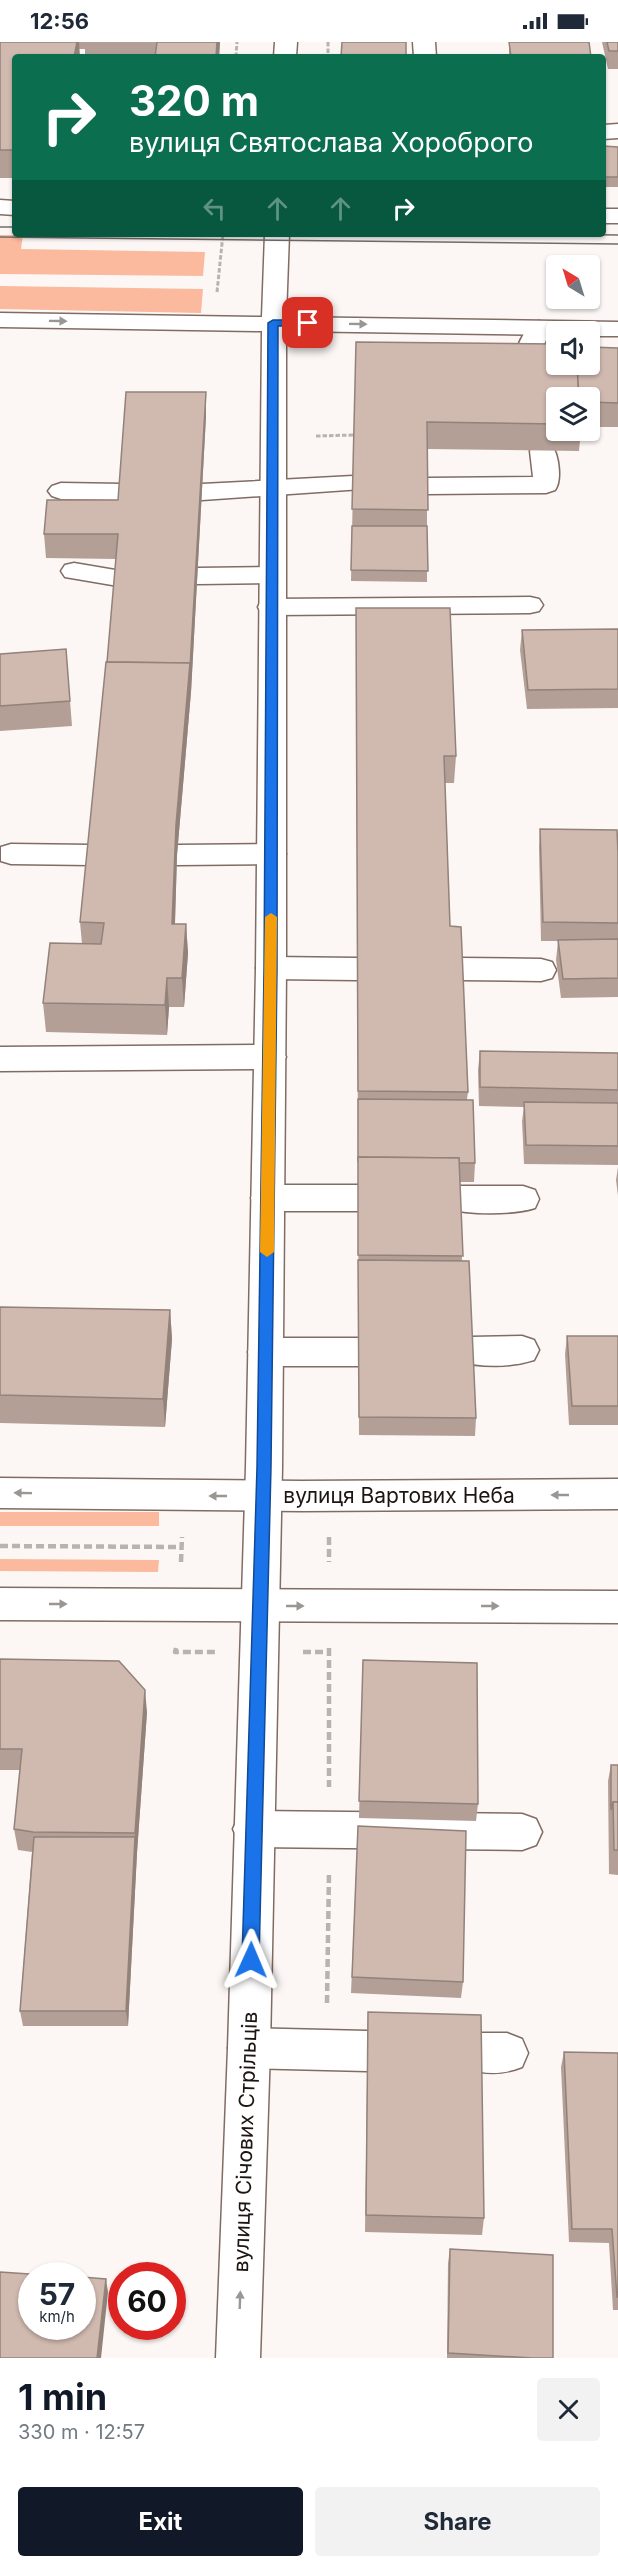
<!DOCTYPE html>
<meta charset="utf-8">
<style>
:root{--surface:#fff;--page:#f2f2f3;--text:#1f2937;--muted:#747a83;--accent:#111827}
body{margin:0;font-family:Inter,sans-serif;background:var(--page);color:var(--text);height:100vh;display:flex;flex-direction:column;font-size:22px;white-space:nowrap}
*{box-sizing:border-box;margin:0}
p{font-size:20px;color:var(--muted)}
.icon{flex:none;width:33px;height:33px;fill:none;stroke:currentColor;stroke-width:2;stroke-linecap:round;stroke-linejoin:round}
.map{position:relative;height:2316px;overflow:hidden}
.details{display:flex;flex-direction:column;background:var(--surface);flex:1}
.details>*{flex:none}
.guide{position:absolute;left:12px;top:12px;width:594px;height:183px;border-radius:6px;box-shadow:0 2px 4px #0004;background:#0b6e4f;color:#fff;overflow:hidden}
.needle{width:39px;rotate:322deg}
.fabs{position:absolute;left:546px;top:213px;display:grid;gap:12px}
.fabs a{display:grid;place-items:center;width:54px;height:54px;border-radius:6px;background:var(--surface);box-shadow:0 2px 4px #0004;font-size:30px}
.speed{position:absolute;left:18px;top:2220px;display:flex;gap:12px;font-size:30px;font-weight:700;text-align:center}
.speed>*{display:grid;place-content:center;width:78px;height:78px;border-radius:50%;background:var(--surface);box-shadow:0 2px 4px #0004;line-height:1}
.speed small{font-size:15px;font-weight:400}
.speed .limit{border:9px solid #d22;background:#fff;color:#111}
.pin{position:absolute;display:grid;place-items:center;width:51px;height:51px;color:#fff;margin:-26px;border-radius:12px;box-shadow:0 3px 9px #0006}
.me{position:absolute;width:66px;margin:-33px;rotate:1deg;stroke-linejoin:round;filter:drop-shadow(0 0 4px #0008)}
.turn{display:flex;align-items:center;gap:21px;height:126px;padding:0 18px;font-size:27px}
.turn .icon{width:78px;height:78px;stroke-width:2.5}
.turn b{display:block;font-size:42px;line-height:51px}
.lanes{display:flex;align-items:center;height:57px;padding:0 18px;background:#0003;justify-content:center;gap:30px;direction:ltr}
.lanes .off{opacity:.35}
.round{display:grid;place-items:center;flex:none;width:63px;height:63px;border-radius:6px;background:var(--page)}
.overview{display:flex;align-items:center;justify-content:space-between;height:102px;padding:0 18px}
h1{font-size:36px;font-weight:700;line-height:45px;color:var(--accent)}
.button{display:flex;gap:12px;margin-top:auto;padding:12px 18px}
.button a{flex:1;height:69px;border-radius:6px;background:var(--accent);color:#fff;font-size:24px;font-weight:700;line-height:69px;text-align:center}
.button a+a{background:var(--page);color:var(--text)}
.status{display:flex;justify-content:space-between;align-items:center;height:42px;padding:0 30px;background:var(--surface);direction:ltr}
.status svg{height:16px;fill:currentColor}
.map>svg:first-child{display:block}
.green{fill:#fbba9e}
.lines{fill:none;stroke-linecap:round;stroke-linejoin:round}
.minor-casing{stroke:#816c63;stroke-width:3}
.major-casing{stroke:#816c63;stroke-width:3}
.path-far1{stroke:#b9b3b0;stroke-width:3;stroke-dasharray:4.5 2;stroke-linecap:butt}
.path{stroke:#b9b3b0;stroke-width:4.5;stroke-dasharray:8 4;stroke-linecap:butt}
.minor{fill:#fff;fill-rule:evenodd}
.major{fill:#fff;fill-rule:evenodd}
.tram{stroke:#736c69;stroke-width:1.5}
.wall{fill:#b39f96}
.shaded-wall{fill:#92827a}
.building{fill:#d0b9af;stroke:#92827a;stroke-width:1.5}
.oneway{fill:#999694}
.route{fill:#1a73e8;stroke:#114b97;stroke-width:1.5}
.slow{fill:#f59e0b}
.labels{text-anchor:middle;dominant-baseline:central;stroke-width:4.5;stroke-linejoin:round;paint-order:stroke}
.street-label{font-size:21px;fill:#1d1511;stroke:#fff}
</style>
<div class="status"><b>12:56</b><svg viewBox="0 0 49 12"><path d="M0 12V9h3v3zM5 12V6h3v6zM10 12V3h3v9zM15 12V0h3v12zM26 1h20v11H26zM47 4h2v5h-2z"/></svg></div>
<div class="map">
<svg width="618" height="2316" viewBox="0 0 618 2316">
<rect width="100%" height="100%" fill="#fcf7f5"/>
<g class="green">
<polygon points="0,193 23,193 21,207 205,210 203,234 0,232"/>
<polygon points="0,244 203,247 201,271 0,267"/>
<rect x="0" y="1470" width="159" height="14"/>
<polygon points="0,1517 159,1518 158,1530 0,1529"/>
</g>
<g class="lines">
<g class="minor-casing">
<g id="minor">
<polygon points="413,0 435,0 436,15 414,15"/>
<polygon points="618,82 618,96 603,97 603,83"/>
<path d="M539 279 547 281 551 286 539 315 536 347 533 352 524 354 515 352C502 334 519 297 531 281Z"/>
<path d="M543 401 552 404C559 413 562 439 555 448L546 451 427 452 418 449 414 444 418 439 427 436 533 435 530 409 534 404Z"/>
<polygon points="353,434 362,437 366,442 362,447 202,458 193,455 189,450 193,445 202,442"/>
<polygon points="61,441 123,442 132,445 136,450 132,455 123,458 61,457 52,454 48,449 52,444"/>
<polygon points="74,521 127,530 131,536 127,542 118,544 65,535 61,529 65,523"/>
<polygon points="272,525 281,527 285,533 281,539 272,541 197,542 188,540 184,534 188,528 197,526"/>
<polygon points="530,555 539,557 543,563 539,569 530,571 271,573 261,571 258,565 261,559 271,557"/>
<polygon points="11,802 92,803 102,806 107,813 102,820 92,823 11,822 1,819 1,805"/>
<polygon points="271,802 281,805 286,812 281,819 271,822 177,823 167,820 162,813 167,806 177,803"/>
<polygon points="271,915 357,916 368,919 372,927 368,935 357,938 271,937 260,934 256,926 260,918"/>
<polygon points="460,916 541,917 552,920 556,928 552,936 541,939 460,938 449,935 445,927 449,919"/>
<polygon points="270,1003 281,1007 286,1015 281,1023 270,1027 0,1029 0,1005"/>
<polygon points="267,1143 358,1143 370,1147 374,1156 370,1165 358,1169 267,1169 255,1165 251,1156 255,1147"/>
<path d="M458 1144H523L535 1148 539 1157 535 1166C513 1173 468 1173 446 1166L442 1157 446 1148Z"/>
<path d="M522 1294 534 1298 539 1308 534 1318C512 1325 481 1326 459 1319L454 1309 459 1299 471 1295Z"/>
<polygon points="265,1296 358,1296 370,1300 375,1310 370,1320 358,1324 265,1324 253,1320 248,1310 253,1300"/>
<polygon points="0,1436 301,1439 618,1437 618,1467 301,1469 0,1466"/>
<polygon points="0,1546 618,1549 618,1581 0,1578"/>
<polygon points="253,1769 522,1772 536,1777 542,1790 536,1803 522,1808 253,1805 239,1800 233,1787 239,1774"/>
<polygon points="249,1986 367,1989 382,1995 388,2009 382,2023 367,2029 249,2026 234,2020 228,2006 234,1992"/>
<path d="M479 1991H507L522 1997 528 2011 522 2025C502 2033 484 2033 464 2025L458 2011 464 1997Z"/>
</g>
</g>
<g class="major-casing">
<g id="major">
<polygon points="275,0 297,0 296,15 274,15"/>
<polygon points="0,158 15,159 15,173 0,172"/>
<rect x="603" y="167" width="15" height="14"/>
<polygon points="265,192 289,192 286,275 618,280 618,294 590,294 590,290 556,290 556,293 286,289 286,926 282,1425 270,2006 260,2316 216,2316 228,2006 246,1425 256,926 262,289 0,285 0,271 262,275"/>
</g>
</g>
<g class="path-far1">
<polyline points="328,0 328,15"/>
<polyline points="236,15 237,0"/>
<polyline points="217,250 223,192"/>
<polyline points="316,394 354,393"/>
</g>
<g class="path">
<polyline points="329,1495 329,1520"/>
<polyline points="0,1504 182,1505"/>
<polyline points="181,1520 182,1495"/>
<polyline points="176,1606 175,1610 215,1610"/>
<polyline points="329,1606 329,1745"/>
<polyline points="303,1610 329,1610"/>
<polyline points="327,1961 329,1831"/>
</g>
<use href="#minor" class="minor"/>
<use href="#major" class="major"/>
<g class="tram">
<polyline points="0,185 15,185"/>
<polyline points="555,192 618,193"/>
<polyline points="0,195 618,202"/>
</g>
</g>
<g class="wall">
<polygon points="0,0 220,0 219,15 85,14 85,7 79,7 15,15 15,136 0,136"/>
<polygon points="509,0 591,15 509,15"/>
<polygon points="602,0 618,0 618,27 608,27"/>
<polygon points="603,104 618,105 618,145 604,145"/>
<polygon points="356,300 556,322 618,306 618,385 590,385 590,356 556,356 556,388 581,388 579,409 427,407 427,540 351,539"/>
<polygon points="206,374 191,650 177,813 175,882 186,882 188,911 184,965 169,965 167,993 46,990 43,961 82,902 80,880 107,620 116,517 46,516 44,492 118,458"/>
<polygon points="356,566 456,714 454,741 445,741 450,884 468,1050 467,1057 475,1121 474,1140 460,1140 462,1219 476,1376 475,1394 359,1393"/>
<polygon points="618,587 618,666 527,667 520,608 522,588"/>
<polygon points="66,607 72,684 0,689 0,612"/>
<polygon points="540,787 618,811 618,955 561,956 556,918 558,899 541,899 539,806"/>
<polygon points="480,1009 618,1011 618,1123 524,1122 522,1079 524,1065 479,1064 478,1028"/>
<polygon points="618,1125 618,1154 616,1138"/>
<polygon points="0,1265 170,1268 172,1297 165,1385 0,1381"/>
<polygon points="567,1294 618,1294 618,1383 569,1383 565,1312"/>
<polygon points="0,1617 147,1670 137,1811 128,1984 23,1984 20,1969 32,1810 18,1808 14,1787 20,1728 0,1728"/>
<polygon points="363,1618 478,1762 476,1779 359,1776"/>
<polygon points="611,1723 618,1723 618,1833 609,1832 608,1739"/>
<polygon points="358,1784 463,1940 461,1956 351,1951"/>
<polygon points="368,1970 484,2176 482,2193 365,2190"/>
<polygon points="564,2010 618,2011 618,2268 613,2268 609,2201 569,2200 561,2025"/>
<polygon points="450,2207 553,2316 447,2316 448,2221"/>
</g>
<g class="shaded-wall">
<polygon points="77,0 79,0 80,15 74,15"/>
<polygon points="217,0 220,0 219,15 216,15"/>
<polygon points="206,350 206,374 191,650 177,813 174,911 172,882 176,783"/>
<polygon points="186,882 188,911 184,965 182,936"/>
<polygon points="167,936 169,965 167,993 165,963"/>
<polygon points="170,1268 172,1297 165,1385 163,1357"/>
<polygon points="145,1648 147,1670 137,1811 128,1984 126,1969 135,1791"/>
<polygon points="106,2237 108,2250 101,2316 97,2316"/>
</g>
<g class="building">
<polygon points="0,0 77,0 74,15 15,15 15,108 0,108"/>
<polygon points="157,0 217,0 216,15 155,15"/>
<polygon points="342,0 406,0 406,15 341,15"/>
<polygon points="509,0 589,0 591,15 511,15"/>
<polygon points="607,0 618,0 618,9 609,9"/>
<polygon points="603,104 618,105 618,135 605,135 603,121"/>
<polygon points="356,300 556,302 556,322 577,322 579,356 556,356 556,382 427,380 428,468 352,467"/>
<polygon points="590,305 618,306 618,361 590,360 590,356 579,356 577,322 590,322"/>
<polygon points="126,350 206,350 190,626 190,621 107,620 118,492 44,492 47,458 118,458"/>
<polygon points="352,484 427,484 428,529 351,528"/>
<polygon points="356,566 450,566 456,714 444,714 450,884 461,885 468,1050 358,1049"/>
<polygon points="618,587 618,647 528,648 522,588"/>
<polygon points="66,607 70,659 0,664 0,612"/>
<polygon points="106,620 190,621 176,783 172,882 186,882 182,936 167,936 165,963 43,961 50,901 101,902 104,881 80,880"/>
<polygon points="540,787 617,788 618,811 618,881 543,880"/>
<polygon points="618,897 618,936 563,937 558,898"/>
<polygon points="480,1009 618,1011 618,1048 480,1045"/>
<polygon points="358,1057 473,1058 475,1121 459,1121 459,1116 358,1115 358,1120"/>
<polygon points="524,1060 618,1061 618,1104 526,1103"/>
<polygon points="358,1115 459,1116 463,1214 358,1213"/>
<polygon points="358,1218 469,1219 476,1376 359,1375"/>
<polygon points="0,1265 170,1268 163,1357 0,1353"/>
<polygon points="567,1294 618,1294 618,1364 572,1364"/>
<polygon points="0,1617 119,1619 145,1648 135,1791 33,1790 14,1787 22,1707 0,1707"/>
<polygon points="363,1618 477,1621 478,1762 359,1759"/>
<polygon points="611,1723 618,1723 618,1760 613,1760 611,1768"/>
<polygon points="613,1760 618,1760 618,1808 614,1808"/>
<polygon points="358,1784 466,1789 463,1940 352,1935"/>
<polygon points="34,1795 135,1795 126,1969 20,1969"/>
<polygon points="368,1970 481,1973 484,2176 366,2173"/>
<polygon points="564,2010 618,2011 618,2255 617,2255 612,2187 572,2187"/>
<polygon points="450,2207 553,2213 553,2316 532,2316 448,2311"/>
<polygon points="0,2230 59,2234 32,2234 32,2284 82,2284 82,2235 106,2237 97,2316 0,2316"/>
</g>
<defs><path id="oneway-solid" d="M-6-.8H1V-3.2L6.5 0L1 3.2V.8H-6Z" transform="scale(1.5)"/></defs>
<g class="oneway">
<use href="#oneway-solid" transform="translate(58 279) rotate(1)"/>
<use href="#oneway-solid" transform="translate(358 282) rotate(1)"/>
<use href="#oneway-solid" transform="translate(23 1451) rotate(-179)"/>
<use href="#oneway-solid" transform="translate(560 1453) rotate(180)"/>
<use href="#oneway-solid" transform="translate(218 1454) rotate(-180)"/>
<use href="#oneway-solid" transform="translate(58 1562)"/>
<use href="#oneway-solid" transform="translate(295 1564)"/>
<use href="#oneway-solid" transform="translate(490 1564)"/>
<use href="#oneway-solid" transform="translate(240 2258) rotate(-88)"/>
</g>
<polygon class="route" points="273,278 308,278 312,281 308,284 278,284 277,926 271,1425 259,1918 257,1924 251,1926 245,1924 242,1918 257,1425 264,926 268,281"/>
<polygon class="slow" points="271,871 277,875 274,1210 267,1215 260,1210 265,875"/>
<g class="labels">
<g class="street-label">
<text x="399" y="1453">вулиця Вартових Неба</text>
<text transform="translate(245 2100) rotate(-88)">вулиця Січових Стрільців</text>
</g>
</g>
</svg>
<div class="fabs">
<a><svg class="needle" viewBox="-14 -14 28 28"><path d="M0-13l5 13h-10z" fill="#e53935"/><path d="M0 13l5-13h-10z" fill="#747a83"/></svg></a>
<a><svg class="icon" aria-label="sound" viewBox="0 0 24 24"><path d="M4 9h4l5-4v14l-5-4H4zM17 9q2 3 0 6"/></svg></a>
<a><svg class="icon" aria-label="layers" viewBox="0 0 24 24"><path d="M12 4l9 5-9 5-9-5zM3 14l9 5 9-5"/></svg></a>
</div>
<div class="speed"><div>57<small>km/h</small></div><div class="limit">60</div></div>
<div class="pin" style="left:308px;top:281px;background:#d93025"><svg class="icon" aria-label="arrive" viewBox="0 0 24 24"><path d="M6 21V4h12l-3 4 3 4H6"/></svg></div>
<svg class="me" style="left:251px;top:1918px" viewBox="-20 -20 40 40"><path d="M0-17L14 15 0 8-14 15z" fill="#1a73e8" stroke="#fff" stroke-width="4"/></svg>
<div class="guide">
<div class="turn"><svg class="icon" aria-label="right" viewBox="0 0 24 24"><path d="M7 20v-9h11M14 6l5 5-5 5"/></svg><div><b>320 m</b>вулиця Святослава Хороброго</div></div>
<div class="lanes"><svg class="icon off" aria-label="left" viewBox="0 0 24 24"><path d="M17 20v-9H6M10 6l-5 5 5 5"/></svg><svg class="icon off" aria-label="ahead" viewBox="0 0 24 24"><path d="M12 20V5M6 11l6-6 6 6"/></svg><svg class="icon off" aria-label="ahead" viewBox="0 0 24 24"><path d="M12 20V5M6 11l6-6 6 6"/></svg><svg class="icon" aria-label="right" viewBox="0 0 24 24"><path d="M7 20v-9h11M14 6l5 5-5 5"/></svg></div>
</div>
</div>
<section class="details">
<div class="overview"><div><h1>1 min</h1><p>330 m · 12:57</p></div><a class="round"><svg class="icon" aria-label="close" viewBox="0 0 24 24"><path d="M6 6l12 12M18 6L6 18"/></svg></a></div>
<div class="button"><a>Exit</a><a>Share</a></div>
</section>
